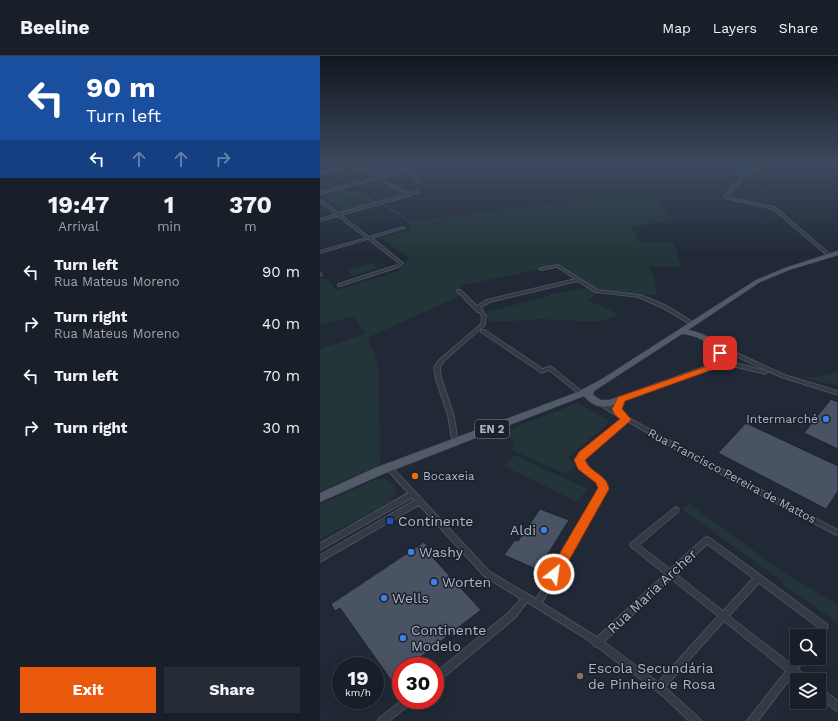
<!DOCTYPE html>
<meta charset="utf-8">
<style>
:root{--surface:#191f29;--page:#262c35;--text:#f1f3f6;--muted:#9fa2a8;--line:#373d46;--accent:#ea580c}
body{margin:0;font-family:"Work Sans",sans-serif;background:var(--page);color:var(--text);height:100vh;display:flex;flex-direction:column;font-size:15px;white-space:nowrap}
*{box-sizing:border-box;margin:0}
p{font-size:13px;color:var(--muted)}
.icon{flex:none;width:22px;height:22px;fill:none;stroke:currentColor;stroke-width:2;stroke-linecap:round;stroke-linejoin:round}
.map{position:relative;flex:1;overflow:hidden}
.details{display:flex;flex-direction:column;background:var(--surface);width:320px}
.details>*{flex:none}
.guide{background:#1a4fa0;color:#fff;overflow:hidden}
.controls{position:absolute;left:470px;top:573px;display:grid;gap:8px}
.controls a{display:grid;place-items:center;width:36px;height:36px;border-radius:0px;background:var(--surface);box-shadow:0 4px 16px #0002,0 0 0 1px var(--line);font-size:20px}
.speed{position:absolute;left:12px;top:601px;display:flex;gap:8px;font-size:20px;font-weight:700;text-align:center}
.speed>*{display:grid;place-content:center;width:52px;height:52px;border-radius:50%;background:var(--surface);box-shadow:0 4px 16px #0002,0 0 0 1px var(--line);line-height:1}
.speed small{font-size:10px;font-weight:400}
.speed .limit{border:6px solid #d22;background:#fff;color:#111}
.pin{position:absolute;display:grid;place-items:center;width:34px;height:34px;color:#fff;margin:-17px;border-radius:8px;box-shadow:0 2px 6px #0006}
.me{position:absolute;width:44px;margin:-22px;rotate:30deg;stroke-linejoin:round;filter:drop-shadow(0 0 3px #0008)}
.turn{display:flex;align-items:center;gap:14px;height:84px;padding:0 20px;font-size:18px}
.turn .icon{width:52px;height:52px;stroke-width:2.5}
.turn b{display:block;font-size:28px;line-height:34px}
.lanes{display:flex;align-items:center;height:38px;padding:0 20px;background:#0003;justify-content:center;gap:20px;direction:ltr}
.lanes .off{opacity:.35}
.eta{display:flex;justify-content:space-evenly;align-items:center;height:68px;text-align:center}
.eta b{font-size:24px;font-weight:700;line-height:28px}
.button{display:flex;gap:8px;margin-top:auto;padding:8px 20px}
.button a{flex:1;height:46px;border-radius:0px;background:var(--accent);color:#fff;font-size:16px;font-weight:700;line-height:46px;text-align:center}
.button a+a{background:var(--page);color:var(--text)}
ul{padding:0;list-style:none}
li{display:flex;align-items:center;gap:12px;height:52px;padding:0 20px}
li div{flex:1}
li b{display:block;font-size:15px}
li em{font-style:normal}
header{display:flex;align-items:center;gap:24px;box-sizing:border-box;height:56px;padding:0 20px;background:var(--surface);border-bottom:1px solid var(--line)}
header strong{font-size:19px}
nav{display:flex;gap:22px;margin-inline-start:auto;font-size:14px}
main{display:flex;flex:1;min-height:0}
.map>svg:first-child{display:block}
.green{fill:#233538}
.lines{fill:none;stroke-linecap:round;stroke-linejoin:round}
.stream{stroke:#36475f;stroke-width:1}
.building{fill:#495363;stroke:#1c232e}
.street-casing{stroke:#515965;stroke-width:1.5}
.secondary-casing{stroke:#515965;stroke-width:2}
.primary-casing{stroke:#3d4551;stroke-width:1}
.street{fill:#343b47;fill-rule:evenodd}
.secondary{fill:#424a5a;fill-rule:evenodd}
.primary{fill:#525a67;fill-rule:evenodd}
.route{fill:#ea580c;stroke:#983908}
.shop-dot{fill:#3f7fe0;stroke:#1a212c;stroke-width:1.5}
.food-dot{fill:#e8710a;stroke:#1a212c;stroke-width:1.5}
.transit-dot{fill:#1a4fb4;stroke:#1a212c;stroke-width:1.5}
.education-dot{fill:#8d6e63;stroke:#1a212c;stroke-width:1.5}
.labels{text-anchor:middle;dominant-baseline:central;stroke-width:3;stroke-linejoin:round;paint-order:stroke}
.shield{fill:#1a212c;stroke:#828996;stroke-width:1}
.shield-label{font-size:11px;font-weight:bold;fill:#aeb6c4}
.poi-label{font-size:12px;fill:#aeb6c4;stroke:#1a212c;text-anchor:end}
.street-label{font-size:12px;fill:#aeb6c4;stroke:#1a212c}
.near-poi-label{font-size:14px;fill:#aeb6c4;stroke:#1a212c;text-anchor:start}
.near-street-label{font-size:14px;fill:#aeb6c4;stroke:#1a212c}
</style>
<header>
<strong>Beeline</strong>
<nav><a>Map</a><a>Layers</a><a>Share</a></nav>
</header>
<main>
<section class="details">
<div class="guide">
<div class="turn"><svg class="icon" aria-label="left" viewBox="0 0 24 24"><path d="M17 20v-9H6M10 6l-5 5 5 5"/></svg><div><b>90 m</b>Turn left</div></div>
<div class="lanes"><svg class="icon" aria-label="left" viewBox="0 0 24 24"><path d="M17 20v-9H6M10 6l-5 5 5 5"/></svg><svg class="icon off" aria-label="ahead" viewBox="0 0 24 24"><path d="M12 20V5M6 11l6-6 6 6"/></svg><svg class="icon off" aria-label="ahead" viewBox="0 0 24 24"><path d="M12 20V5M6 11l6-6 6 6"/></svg><svg class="icon off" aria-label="right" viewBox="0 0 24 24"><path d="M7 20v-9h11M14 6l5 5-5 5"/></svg></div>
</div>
<div class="eta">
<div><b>19:47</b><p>Arrival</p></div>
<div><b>1</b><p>min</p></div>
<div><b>370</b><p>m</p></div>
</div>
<ul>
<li><svg class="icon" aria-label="left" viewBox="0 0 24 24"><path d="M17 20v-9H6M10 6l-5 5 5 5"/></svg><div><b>Turn left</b><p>Rua Mateus Moreno</p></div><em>90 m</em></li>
<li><svg class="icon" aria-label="right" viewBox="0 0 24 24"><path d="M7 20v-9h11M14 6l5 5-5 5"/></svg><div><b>Turn right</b><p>Rua Mateus Moreno</p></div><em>40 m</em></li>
<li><svg class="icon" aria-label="left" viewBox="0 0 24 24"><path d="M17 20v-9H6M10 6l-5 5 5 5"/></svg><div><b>Turn left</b></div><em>70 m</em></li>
<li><svg class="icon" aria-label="right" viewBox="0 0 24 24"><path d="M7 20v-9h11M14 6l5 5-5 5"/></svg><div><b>Turn right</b></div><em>30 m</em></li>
</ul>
<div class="button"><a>Exit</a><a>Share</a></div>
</section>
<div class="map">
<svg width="518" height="665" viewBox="0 0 518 665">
<rect width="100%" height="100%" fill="#212937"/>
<g class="green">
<polygon points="22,135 38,138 57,146 24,155 2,139"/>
<polygon points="298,138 334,141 352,164 311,170 321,187 354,186 361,211 327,210 334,220 337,239 280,234 241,209 139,230 140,240 47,282 55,298 59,312 60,409 0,435 0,293 45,278 34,260 0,269 0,222 8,224 16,234 79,215 89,201 61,183 90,173 89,165 152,158"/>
<polygon points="52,207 58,212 33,220 27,214"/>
<polygon points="265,232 277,238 268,244 300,259 277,266 221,263 176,266 173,264 169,266 165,257 234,238"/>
<polygon points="518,315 518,330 483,321 498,321"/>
<polygon points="258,347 289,365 289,367 248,401 254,408 254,412 245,418 192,394 195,389 186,375"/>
<polygon points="195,399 267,433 257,446 184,410"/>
<polygon points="66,423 73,428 77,436 71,445 0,483 0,449 54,424"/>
<polygon points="369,448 466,518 518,549 518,567 462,528 463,526 366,456 363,453"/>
</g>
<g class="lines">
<polyline class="stream" points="0,123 22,135 38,138 57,146 78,157 92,168"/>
</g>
<g class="building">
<polygon points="511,343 518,346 518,393 484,377"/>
<polygon points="426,367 518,410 518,435 506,453 398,397"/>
<polygon points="220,453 249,464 218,514 184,499 195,484 198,485"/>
<polygon points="104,486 108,491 105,493 161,554 89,610 81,610 81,616 71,624 20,552 15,555 11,548"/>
</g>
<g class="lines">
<g class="street-casing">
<g id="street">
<polygon points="28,108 31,108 58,121 91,113 101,126 98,127 89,115 60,123 89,137 97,135 99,136 91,139 91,140 88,140 21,159 49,181 83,171 85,172 52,182 82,206 83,207 79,211 20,230 18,230 18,228 77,209 79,207 48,183 0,197 0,195 46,182 18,160 0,165 0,163 16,158 0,146 0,143 19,157 86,138 57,123 0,138 0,136 54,122"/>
<polygon points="439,108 442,108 424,122 407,141 455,151 511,199 511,201 509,201 453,153 404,142 404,140 422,120"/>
<polygon points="238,209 278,234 321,239 347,250 374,267 372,268 370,268 343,252 318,241 275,236 258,225 170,246 161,251 166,260 165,269 124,305 120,311 121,321 134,360 138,387 137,389 133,389 128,360 115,321 114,311 120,303 161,268 162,260 159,256 157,256 137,235 137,234 141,234 157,250 166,244 255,223 237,211 221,214 219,213 221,212"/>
<polygon points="0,217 1,217 2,219 0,220"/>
<polygon points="161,274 165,274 223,313 230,310 232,311 265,338 262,340 260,339 229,314 222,317 220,316 161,276"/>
<polygon points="391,287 395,287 465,319 518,335 518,339 461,321 391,289"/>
<polygon points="416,307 447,315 448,316 445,318 416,311 391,313 388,311 391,309"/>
<path d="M302 341 305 343 300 353 302 358 378 400 518 474V480L374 404 307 365 265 401 262 404C267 417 282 416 286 433L222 547 277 581 345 518 311 491 310 489 311 487 354 452 356 451 358 452 359 454 358 456 319 489 350 513 384 482 387 481 390 482 507 568 508 571 501 583 499 584V580H494L499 572 439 527 409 560 471 608 477 600V602H485L478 613 487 621 488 624H477L472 620 438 665H427L429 662 466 615 404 565 345 631 379 662 381 665H369L343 640 277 591 274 590 273 588 265 582 207 546 195 562 118 626 115 627V617L189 556 201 543 164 520 99 449 0 506V499L95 444 92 442 0 494V487L88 437 67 414 66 412 67 410H71L170 516 216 543 280 433C276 419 261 419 256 404L261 397 302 363 276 347 277 346H281L294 353 300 342ZM387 488 433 522 403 555 356 518ZM351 523 398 560 338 626 284 586Z"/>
<polygon points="499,632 502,633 518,645 518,656 515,654 499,642"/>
<polygon points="82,644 94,644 92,647 69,665 57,665 59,662"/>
</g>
</g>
<g class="secondary-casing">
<polygon id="secondary" points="25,108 31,108 0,118 0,116"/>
</g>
<g class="primary-casing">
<path id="primary" d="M518 195V199L469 214 440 226 368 274C384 277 396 283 404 297L402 306 394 313 290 350C280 352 271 349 264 340L63 418 0 446V437L55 412 258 336 282 323 436 224 465 212ZM362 278C375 279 389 285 396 297L394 305 388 309 289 344H281L273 339 274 335Z"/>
</g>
<use href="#street" class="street"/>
<use href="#secondary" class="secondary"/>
<use href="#primary" class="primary"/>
</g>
<linearGradient id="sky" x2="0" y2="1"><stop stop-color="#12171e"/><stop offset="0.54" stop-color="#3d495e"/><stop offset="1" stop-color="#3d495e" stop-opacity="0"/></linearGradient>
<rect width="518" height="201" fill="url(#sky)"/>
<path class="route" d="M398 295H403L405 302 401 307 394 313 305 345 302 353 311 363 310 365 265 404C270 417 287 418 289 433L239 522 234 523 230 522 228 518 230 514 278 432 276 427 258 413 254 404 259 396 300 363 295 359 292 353 298 341 388 310 395 304Z"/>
<g class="shop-dot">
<circle cx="506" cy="363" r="4"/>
<circle cx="224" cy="474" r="4"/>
<circle cx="91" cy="496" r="4"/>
<circle cx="114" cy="526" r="4"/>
<circle cx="64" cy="542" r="4"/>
<circle cx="83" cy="582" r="4"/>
</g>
<circle class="food-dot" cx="95" cy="420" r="4"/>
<rect class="transit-dot" x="66" y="461" width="8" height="8" rx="2"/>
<circle class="education-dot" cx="260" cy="620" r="4"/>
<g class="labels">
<rect class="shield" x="155" y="364" width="34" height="18" rx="3"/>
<g class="shield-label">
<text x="172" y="373">EN 2</text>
</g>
<g class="poi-label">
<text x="498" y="363">Intermarché</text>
<text x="103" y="420" text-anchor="start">Bocaxeia</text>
</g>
<g class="street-label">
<text transform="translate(412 420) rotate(28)">Rua Francisco Pereira de Mattos</text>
</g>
<g class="near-poi-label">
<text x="78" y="465">Continente</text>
<text x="216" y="474" text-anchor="end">Aldi</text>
<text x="99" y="496">Washy</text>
<text x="122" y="526">Worten</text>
<text x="72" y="542">Wells</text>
<text x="91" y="574">Continente<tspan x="91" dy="16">Modelo</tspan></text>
<text x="268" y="612">Escola Secundária<tspan x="268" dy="16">de Pinheiro e Rosa</tspan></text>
</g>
<g class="near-street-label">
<text transform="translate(332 535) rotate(-43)">Rua Maria Archer</text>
</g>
</g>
</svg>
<div class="controls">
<a><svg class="icon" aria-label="search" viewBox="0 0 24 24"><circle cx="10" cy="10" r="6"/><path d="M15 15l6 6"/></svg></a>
<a><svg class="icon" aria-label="layers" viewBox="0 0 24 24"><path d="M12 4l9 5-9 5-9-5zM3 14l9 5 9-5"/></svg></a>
</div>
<div class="speed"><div>19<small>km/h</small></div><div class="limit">30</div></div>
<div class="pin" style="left:400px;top:297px;background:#d93025"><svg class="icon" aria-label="arrive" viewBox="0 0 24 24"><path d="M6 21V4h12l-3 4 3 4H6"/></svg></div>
<svg class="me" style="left:234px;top:518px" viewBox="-20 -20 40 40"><circle r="17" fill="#ea580c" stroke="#fff" stroke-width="3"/><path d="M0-11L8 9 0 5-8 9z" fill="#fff"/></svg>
</div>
</main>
